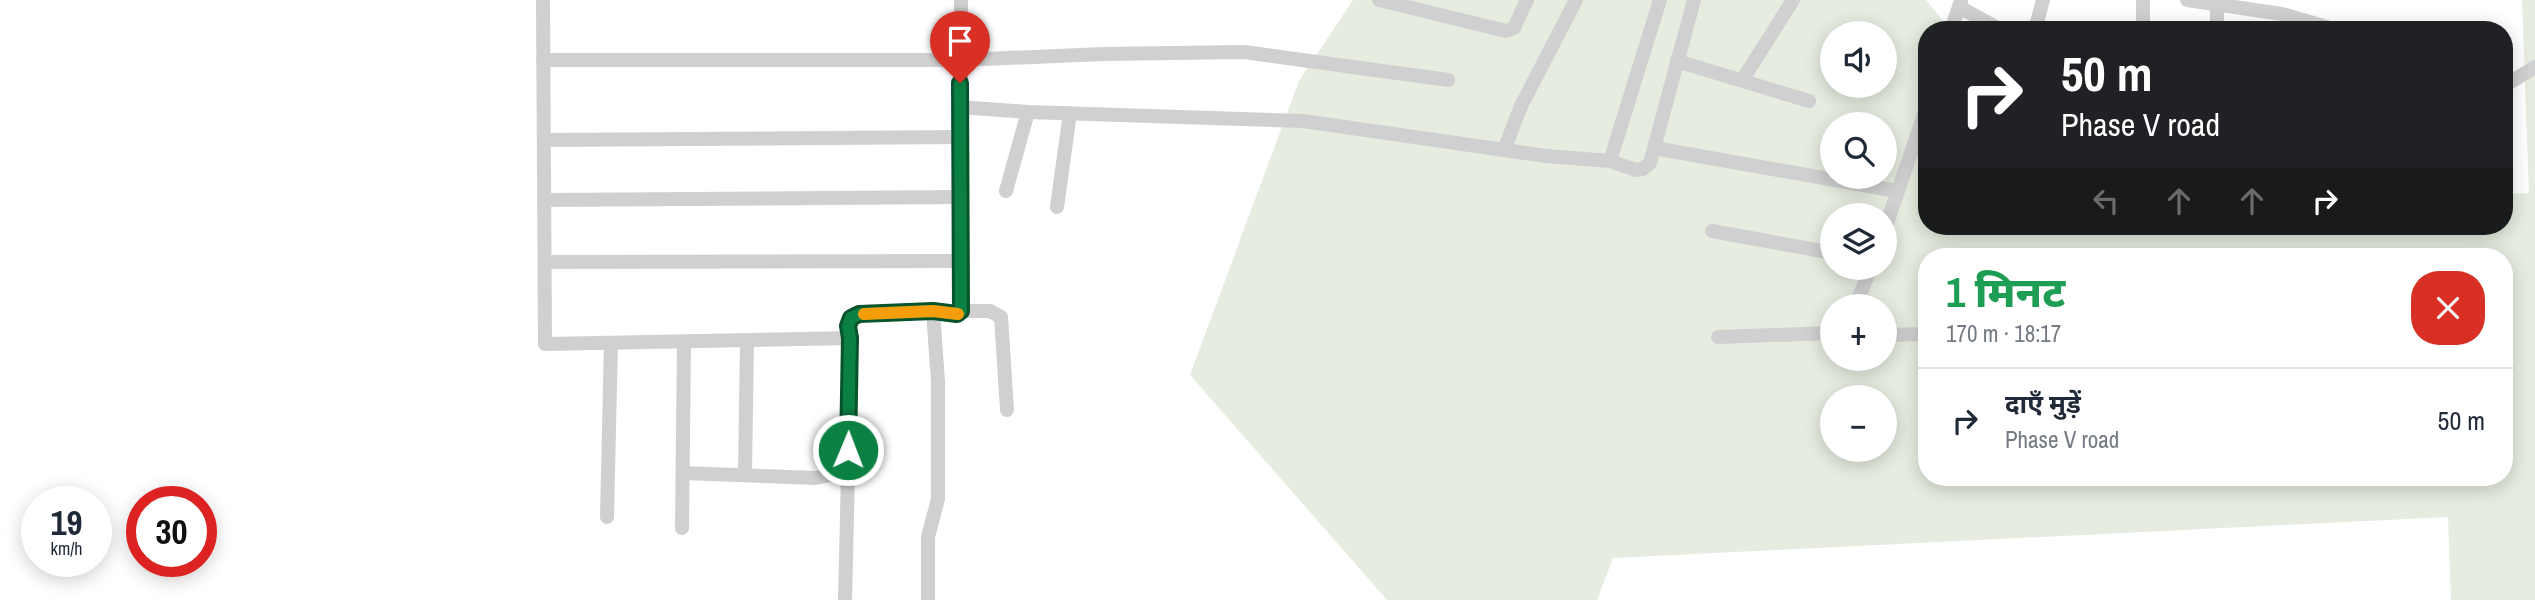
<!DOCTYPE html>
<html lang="hi">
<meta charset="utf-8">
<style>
:root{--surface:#fff;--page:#f2f2f3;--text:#1f2937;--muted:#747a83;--line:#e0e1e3}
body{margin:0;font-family:"Archivo Narrow","Noto Sans Devanagari",sans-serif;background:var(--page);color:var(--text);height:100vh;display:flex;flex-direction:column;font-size:26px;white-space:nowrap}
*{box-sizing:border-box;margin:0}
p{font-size:23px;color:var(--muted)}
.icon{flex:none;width:38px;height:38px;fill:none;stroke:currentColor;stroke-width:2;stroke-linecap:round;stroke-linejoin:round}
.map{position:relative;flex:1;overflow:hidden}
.sheet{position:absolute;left:1918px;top:248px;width:595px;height:238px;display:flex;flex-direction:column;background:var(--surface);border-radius:28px;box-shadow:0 4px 18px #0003}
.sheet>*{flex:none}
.banner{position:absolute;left:1918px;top:21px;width:595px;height:214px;border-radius:28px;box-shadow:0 4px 18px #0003;background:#202124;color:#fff;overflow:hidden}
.controls{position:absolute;left:1820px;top:21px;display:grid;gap:14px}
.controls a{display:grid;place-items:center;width:77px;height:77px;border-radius:50%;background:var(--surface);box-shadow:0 4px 18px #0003;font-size:35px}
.speed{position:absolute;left:21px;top:486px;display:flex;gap:14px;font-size:35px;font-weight:700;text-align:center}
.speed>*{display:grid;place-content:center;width:91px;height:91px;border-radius:50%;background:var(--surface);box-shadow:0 4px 18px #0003;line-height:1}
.speed small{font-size:18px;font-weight:400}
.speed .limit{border:10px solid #d22;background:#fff;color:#111}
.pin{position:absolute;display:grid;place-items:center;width:60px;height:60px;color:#fff;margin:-72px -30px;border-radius:50% 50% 50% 0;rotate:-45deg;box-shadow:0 0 7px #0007}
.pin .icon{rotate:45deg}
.me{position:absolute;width:77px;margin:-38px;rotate:1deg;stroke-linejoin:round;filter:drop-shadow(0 0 5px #0008)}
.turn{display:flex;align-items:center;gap:24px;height:147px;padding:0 28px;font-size:32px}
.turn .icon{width:91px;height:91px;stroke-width:2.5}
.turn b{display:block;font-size:49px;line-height:60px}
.lanes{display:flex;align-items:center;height:66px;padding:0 28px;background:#0003;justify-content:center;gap:35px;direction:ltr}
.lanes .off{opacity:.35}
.round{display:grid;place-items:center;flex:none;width:74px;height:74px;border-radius:28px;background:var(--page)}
.summary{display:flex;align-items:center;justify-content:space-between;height:119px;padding:0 28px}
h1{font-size:42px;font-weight:800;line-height:52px;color:#1e9e55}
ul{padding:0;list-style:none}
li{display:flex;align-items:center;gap:21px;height:105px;padding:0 28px;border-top:2px solid var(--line)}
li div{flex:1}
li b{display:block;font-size:26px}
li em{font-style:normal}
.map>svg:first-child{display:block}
.green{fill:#e6ecdf;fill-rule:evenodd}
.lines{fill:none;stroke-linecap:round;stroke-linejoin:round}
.minor{stroke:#d0d0d0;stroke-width:14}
.route-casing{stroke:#07532c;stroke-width:18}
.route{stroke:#0b8043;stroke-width:12}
.slow{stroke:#f59e0b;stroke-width:12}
</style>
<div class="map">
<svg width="2535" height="600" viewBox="0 0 2535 600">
<rect width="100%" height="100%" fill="#fff"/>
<path class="green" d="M1353 0H1926L1950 30H1927V226H2504V194L2529 193 2522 0H2535V600H2451L2448 517 1613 558 1597 600H1387L1190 375 1299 81ZM1832 33H1885V86H1832ZM1832 124H1885V177H1832ZM1832 215H1885V268H1832ZM1927 257H2504V478H1927ZM1832 306H1885V359H1832ZM1832 397H1885V450H1832Z"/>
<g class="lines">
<g class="minor">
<polyline points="543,0 545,344 850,338"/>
<polyline points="1379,0 1506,31 1514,28 1527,0"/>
<polyline points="2187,0 2282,14 2337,30"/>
<polyline points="2217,3 2217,30"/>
<polyline points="1959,7 2001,30"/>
<polyline points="1951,30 1961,1"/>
<polyline points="2035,30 2043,0"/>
<polyline points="2143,30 2143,0"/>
<polyline points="543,60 960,60 1104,54 1244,52 1448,80"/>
<polyline points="1677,61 1809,101"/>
<polyline points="1743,79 1793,0"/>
<polyline points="2504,86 2535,67"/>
<polyline points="959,107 1028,112 1303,121 1546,156 1610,161 1636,170 1643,169 1650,163 1694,0"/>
<polyline points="544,140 960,137"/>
<polyline points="1654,148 1897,191"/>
<polyline points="1504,150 1521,106 1576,0"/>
<polyline points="1610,161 1660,0"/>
<polyline points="1006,191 1028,112"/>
<polyline points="545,200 960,197"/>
<polyline points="1057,207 1070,113"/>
<polyline points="1885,229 1927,106"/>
<polyline points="1712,231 1832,253"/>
<polyline points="546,262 961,261"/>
<polyline points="1855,306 1871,268"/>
<polyline points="961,311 990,311 1001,317 1007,410"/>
<polyline points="1885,335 1926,334"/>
<polyline points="1718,337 1832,333"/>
<polyline points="683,473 816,478 848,471"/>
<polyline points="745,474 747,341"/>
<polyline points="607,517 611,343"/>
<polyline points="682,528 684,342"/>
<polyline points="845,600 850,385 849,322 851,318 859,314 933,311 957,314 961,311 961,0"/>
<polyline points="928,600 928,537 938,499 938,382 933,311"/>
</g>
</g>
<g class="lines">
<g class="route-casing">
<polyline id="route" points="848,450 850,338 848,326 851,318 859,314 933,311 957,314 961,311 960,83"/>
</g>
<use href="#route" class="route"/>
<polyline class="slow" points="864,314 933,311 958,314"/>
</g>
</svg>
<div class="controls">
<a><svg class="icon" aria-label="sound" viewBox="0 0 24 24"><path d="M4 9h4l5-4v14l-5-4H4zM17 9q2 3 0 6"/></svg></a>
<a><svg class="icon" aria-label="search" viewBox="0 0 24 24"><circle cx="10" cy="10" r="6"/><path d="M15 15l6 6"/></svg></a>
<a><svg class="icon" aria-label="layers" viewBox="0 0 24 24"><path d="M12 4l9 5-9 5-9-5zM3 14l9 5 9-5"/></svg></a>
<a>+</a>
<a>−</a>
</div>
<div class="speed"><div>19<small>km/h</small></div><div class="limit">30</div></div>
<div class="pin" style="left:960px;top:83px;background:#d93025"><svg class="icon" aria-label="arrive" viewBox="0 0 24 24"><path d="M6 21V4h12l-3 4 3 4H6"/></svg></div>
<svg class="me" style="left:848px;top:450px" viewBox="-20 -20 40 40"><circle r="17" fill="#0b8043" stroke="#fff" stroke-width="3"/><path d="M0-11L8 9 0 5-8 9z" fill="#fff"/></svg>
<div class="banner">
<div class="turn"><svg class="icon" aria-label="right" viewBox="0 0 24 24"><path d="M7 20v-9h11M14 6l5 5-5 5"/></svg><div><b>50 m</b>Phase V road</div></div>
<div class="lanes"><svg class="icon off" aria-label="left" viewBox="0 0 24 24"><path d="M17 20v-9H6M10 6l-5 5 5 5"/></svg><svg class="icon off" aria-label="ahead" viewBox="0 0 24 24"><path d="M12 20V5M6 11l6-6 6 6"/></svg><svg class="icon off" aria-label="ahead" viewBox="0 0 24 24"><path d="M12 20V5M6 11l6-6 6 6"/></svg><svg class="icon" aria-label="right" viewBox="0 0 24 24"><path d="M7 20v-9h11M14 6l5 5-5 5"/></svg></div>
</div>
<section class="sheet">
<div class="summary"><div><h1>1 मिनट</h1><p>170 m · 18:17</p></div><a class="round" style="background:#d93025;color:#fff"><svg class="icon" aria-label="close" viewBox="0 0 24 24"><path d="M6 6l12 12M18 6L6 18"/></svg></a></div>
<ul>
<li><svg class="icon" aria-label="right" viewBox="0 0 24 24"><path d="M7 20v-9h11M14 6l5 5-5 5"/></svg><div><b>दाएँ मुड़ें</b><p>Phase V road</p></div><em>50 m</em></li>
</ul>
</section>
</div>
